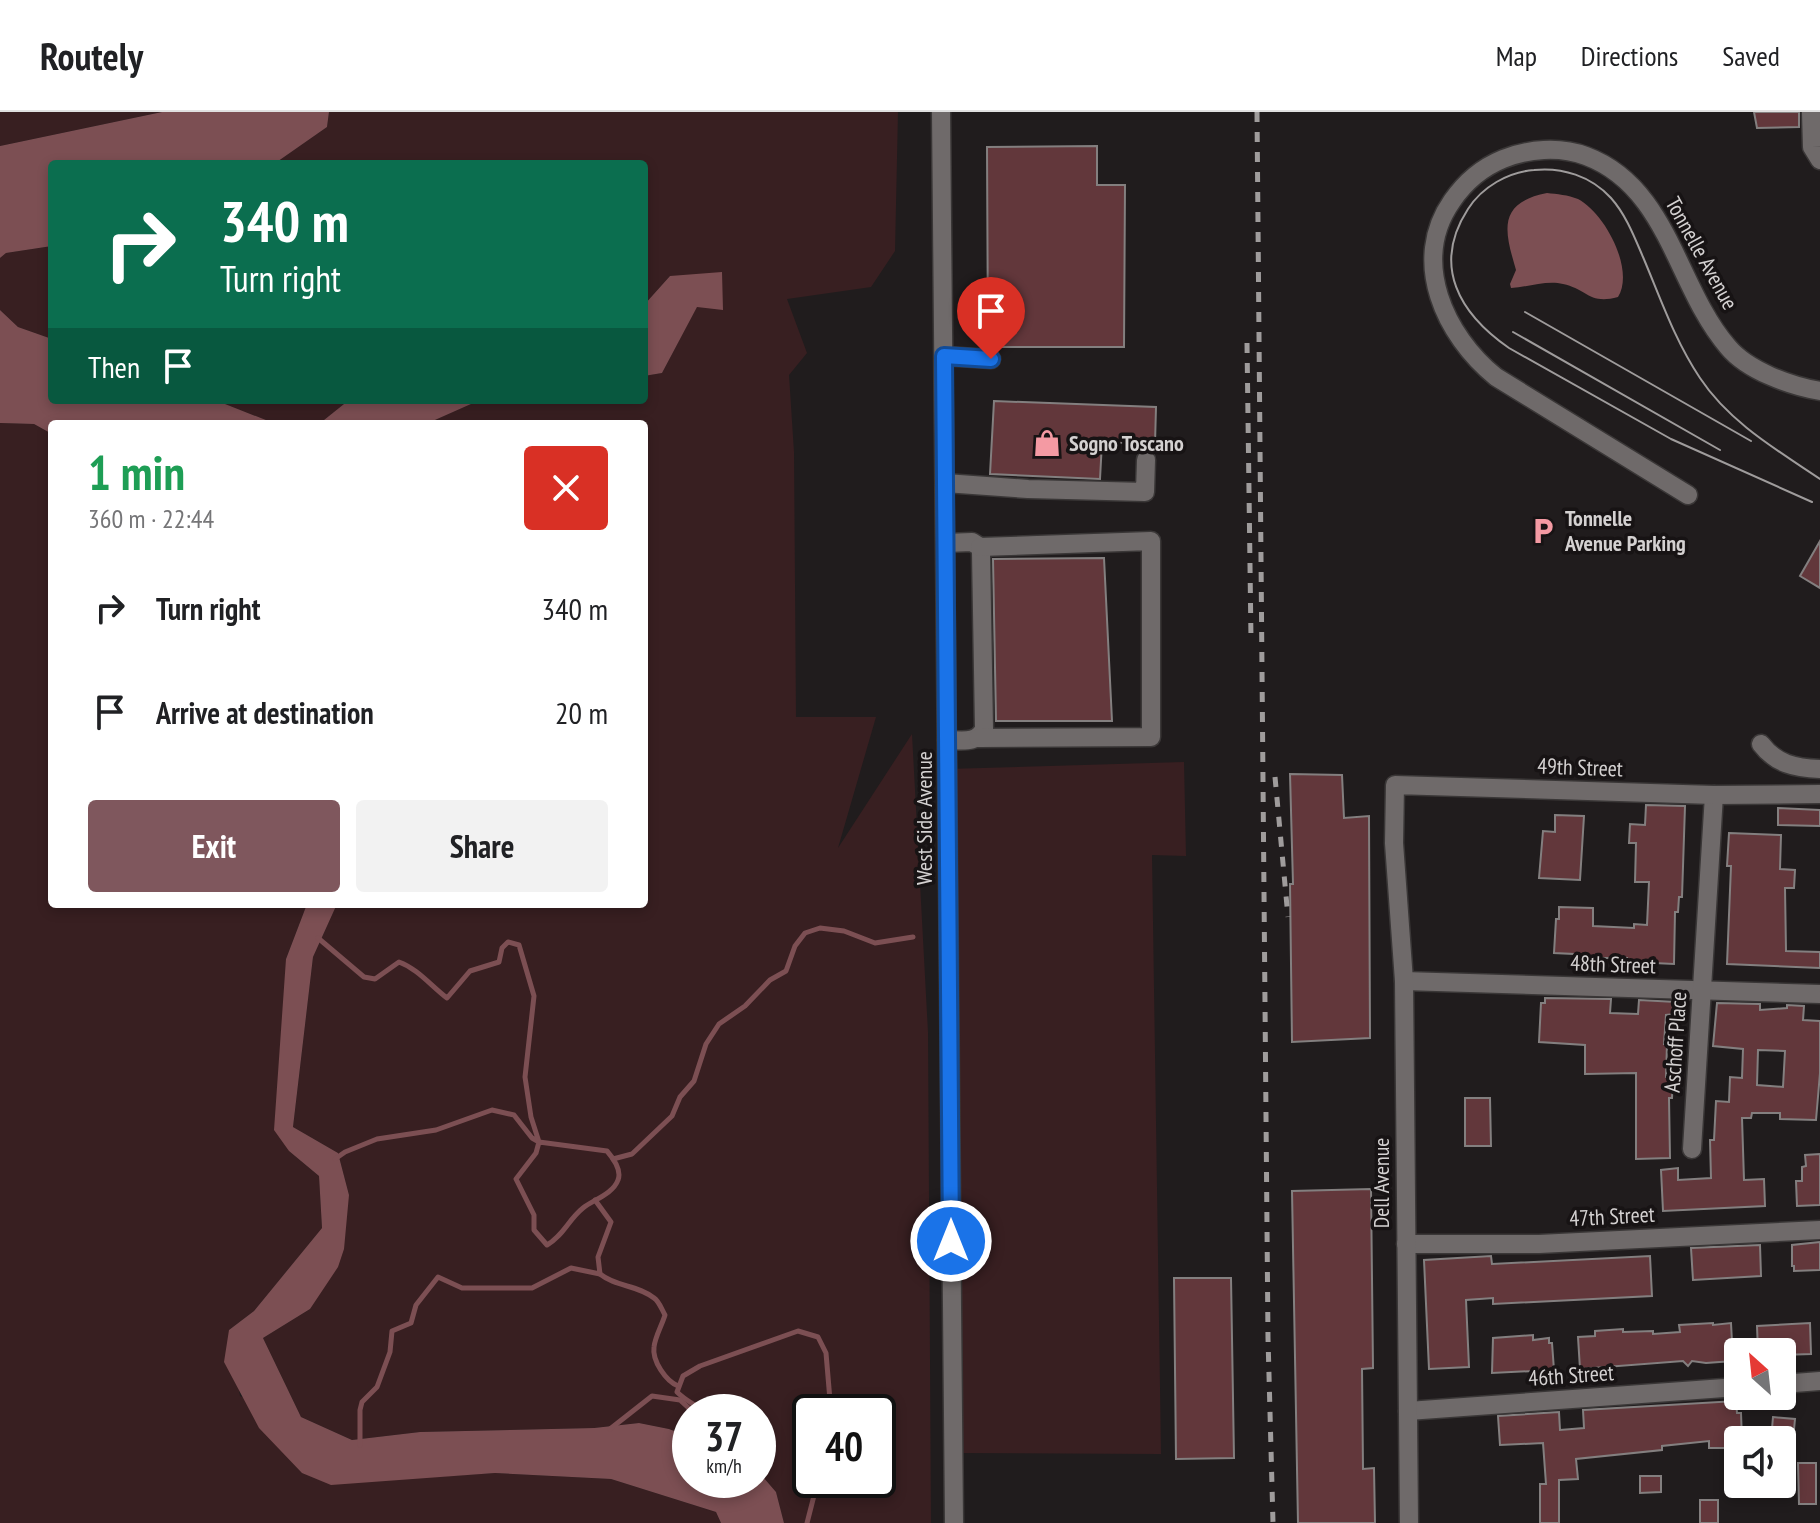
<!DOCTYPE html>
<meta charset="utf-8">
<style>
:root{--surface:#fff;--page:#f2f2f2;--text:#202124;--muted:#757577;--line:#e0e0e0;--accent:#7f575d}
body{margin:0;font-family:"PT Sans Narrow",sans-serif;background:var(--page);color:var(--text);height:100vh;display:flex;flex-direction:column;font-size:30px;white-space:nowrap}
*{box-sizing:border-box;margin:0}
p{font-size:26px;color:var(--muted)}
.icon{flex:none;width:44px;height:44px;fill:none;stroke:currentColor;stroke-width:2;stroke-linecap:round;stroke-linejoin:round}
.map{position:relative;flex:1;overflow:hidden}
.drawer{position:absolute;left:48px;top:308px;width:600px;height:488px;display:flex;flex-direction:column;background:var(--surface);border-radius:8px;box-shadow:0 4px 12px #0003}
.drawer>*{flex:none}
.banner{position:absolute;left:48px;top:48px;width:600px;height:244px;border-radius:8px;box-shadow:0 4px 12px #0003;background:#0b6e4f;color:#fff;overflow:hidden}
.needle{width:52px;rotate:333deg}
.tools{position:absolute;left:1724px;top:1226px;display:grid;gap:16px}
.tools a{display:grid;place-items:center;width:72px;height:72px;border-radius:8px;background:var(--surface);box-shadow:0 4px 12px #0003;font-size:40px}
.speed{position:absolute;left:672px;top:1282px;display:flex;gap:16px;font-size:40px;font-weight:700;text-align:center}
.speed>*{display:grid;place-content:center;width:104px;height:104px;border-radius:50%;background:var(--surface);box-shadow:0 4px 12px #0003;line-height:1}
.speed small{font-size:20px;font-weight:400}
.speed .limit{border:4px solid #111;border-radius:12px;background:#fff;color:#111}
.pin{position:absolute;display:grid;place-items:center;width:68px;height:68px;color:#fff;margin:-82px -34px;border-radius:50% 50% 50% 0;rotate:-45deg;box-shadow:0 0 8px #0007}
.pin .icon{rotate:45deg}
.me{position:absolute;width:88px;margin:-44px;rotate:0deg;stroke-linejoin:round;filter:drop-shadow(0 0 6px #0008)}
.turn{display:flex;align-items:center;gap:28px;height:168px;padding:0 40px;font-size:36px}
.turn .icon{width:104px;height:104px;stroke-width:2.5}
.turn b{display:block;font-size:56px;line-height:68px}
.then{display:flex;align-items:center;height:76px;padding:0 40px;background:#0003;gap:16px;font-size:30px}
.round{display:grid;place-items:center;flex:none;width:84px;height:84px;border-radius:8px;background:var(--page)}
.headline{display:flex;align-items:center;justify-content:space-between;height:136px;padding:0 40px}
h1{font-size:48px;font-weight:600;line-height:60px;color:#1e9e55}
.cta{display:flex;gap:16px;margin-top:auto;padding:16px 40px}
.cta a{flex:1;height:92px;border-radius:8px;background:var(--accent);color:#fff;font-size:32px;font-weight:600;line-height:92px;text-align:center}
.cta a+a{background:var(--page);color:var(--text)}
ul{padding:0;list-style:none}
li{display:flex;align-items:center;gap:24px;height:104px;padding:0 40px}
li div{flex:1}
li b{display:block;font-size:30px}
li em{font-style:normal}
header{display:flex;align-items:center;gap:48px;box-sizing:border-box;height:112px;padding:0 40px;background:var(--surface);border-bottom:2px solid var(--line)}
header strong{font-size:38px}
nav{display:flex;gap:44px;margin-inline-start:auto;font-size:28px}
.map>svg:first-child{display:block}
.green{fill:#381f21;fill-rule:evenodd}
.water{fill:#7c4f53}
.lines{fill:none;stroke-linecap:round;stroke-linejoin:round}
.stream{stroke:#7c4f53;stroke-width:5}
.building{fill:#62373b;stroke:#837f7f;stroke-width:2;fill-rule:evenodd}
.minor-casing{stroke:#3a3737;stroke-width:21}
.minor{stroke:#6f6a6a;stroke-width:18}
.tram{stroke:#9f9c9c;stroke-width:2}
.rail{stroke:#9f9c9c;stroke-width:5;stroke-dasharray:10 10;stroke-linecap:butt}
.route-casing{stroke:#114b97;stroke-width:20}
.route{stroke:#1a73e8;stroke-width:14}
.labels{text-anchor:middle;dominant-baseline:central;stroke-width:7;stroke-linejoin:round;paint-order:stroke}
.street-label{font-size:22px;fill:#d4d1d1;stroke:#171314}
.poi-label{font-size:22px;font-weight:bold;fill:#d4d1d1;stroke:#171314;text-anchor:start}
</style>
<header>
<strong>Routely</strong>
<nav><a>Map</a><a>Directions</a><a>Saved</a></nav>
</header>
<div class="map">
<svg width="1820" height="1411" viewBox="0 0 1820 1411">
<rect width="100%" height="100%" fill="#201c1d"/>
<g class="green">
<polygon points="0,0 162,0 0,34"/>
<path d="M329 0H898L895 139 871 175 787 187 807 241 789 263 794 340 796 605H876L838 736 912 622 928 920 931 1411H784L776 1380 758 1359V1300H690V1325L669 1317 639 1311 594 1316 420 1320 352 1328 301 1305 263 1226 310 1197 349 1083 338 1041 293 1015 313 845 337 792H644V312H426L480 288H644V264L662 261 697 194 723 197 670 164 644 193V52H274L327 15ZM810 1300H878V1368H810Z"/>
<polygon points="52,134 52,227 18,215 0,198 0,146 6,141"/>
<polygon points="215,288 349,288 319,312 276,312"/>
<polygon points="0,311 34,312 52,322 52,792 307,792 286,847 289,1039 319,1064 322,1116 254,1199 229,1218 240,1284 432,1365 495,1361 611,1367 716,1400 721,1411 0,1411"/>
<polygon points="1184,650 1186,744 1152,743 1161,1342 953,1341 947,657"/>
</g>
<g class="water">
<polygon points="162,0 329,0 327,15 274,52 52,52 52,134 6,141 0,146 0,34"/>
<path d="M1547 81C1557 82 1568 83 1578 87 1605 101 1635 158 1618 185 1589 193 1587 177 1563 172 1547 168 1528 175 1511 176L1510 172 1516 158C1505 120 1496 91 1547 81Z"/>
<polygon points="722,160 723,198 697,195 662,261 644,264 644,193 670,164"/>
<polygon points="0,198 18,215 52,227 52,288 215,288 276,312 52,312 52,322 34,312 0,311"/>
<polygon points="349,288 480,288 426,312 319,312"/>
<polygon points="307,792 337,792 313,845 293,1015 338,1041 349,1083 344,1137 338,1155 310,1197 263,1226 301,1305 352,1328 420,1320 594,1316 639,1311 669,1317 690,1325 690,1368 758,1368 758,1359 776,1380 784,1411 721,1411 716,1400 611,1367 495,1361 331,1373 302,1361 259,1316 224,1250 229,1218 254,1199 322,1116 319,1064 289,1039 274,1018 286,847"/>
</g>
<g class="lines">
<g class="stream">
<path d="M318 826 364 865 375 867 399 850C418 857 431 874 447 886L470 859 499 850 502 836 508 830 519 833 534 884 525 965 531 1005 539 1030 536 1041 516 1067 534 1103V1118L547 1133C564 1123 568 1108 583 1096 593 1088 613 1082 618 1068 622 1058 613 1046 607 1039L539 1030 532 1026 514 1003 492 998 436 1018 377 1027 345 1040 335 1047"/>
<polyline points="613,1047 632,1042 672,1004 680,985 694,969 706,932 719,912 745,894 770,868 786,859 795,834 805,821 820,816 844,819 875,831 913,825"/>
<path d="M600 1162C616 1175 638 1173 654 1186 659 1189 662 1198 665 1203 662 1213 655 1225 654 1235 652 1249 666 1269 678 1274"/>
<path d="M703 1300C697 1293 687 1290 677 1280L683 1264 700 1254 798 1219 818 1225 826 1241 831 1300"/>
<polyline points="610,1317 652,1284 680,1288 693,1300"/>
<polyline points="360,1333 360,1298 362,1290 377,1275 390,1240 392,1219 411,1211 416,1193 438,1165 462,1176 532,1176 571,1156 600,1162 598,1145 611,1110 595,1088"/>
<polyline points="807,1411 818,1368"/>
</g>
</g>
<g class="building">
<polygon points="1754,0 1799,0 1799,15 1757,16"/>
<polygon points="1097,34 1097,73 1125,73 1124,235 988,235 987,35"/>
<polygon points="994,289 1156,295 1155,332 1102,330 1100,367 990,362"/>
<polygon points="1820,429 1820,476 1800,464"/>
<polygon points="1104,446 1112,609 996,609 993,447"/>
<polygon points="1290,662 1342,663 1344,706 1369,704 1370,926 1292,930 1290,772 1293,772"/>
<polygon points="1646,693 1685,694 1682,785 1679,785 1678,800 1675,800 1674,852 1633,850 1627,849 1627,846 1574,846 1574,842 1554,841 1556,807 1559,807 1559,795 1593,796 1593,814 1634,816 1634,812 1647,813 1649,770 1635,770 1636,731 1629,731 1630,712 1645,713"/>
<polygon points="1778,696 1820,698 1820,714 1778,713"/>
<polygon points="1555,703 1584,704 1580,768 1539,766 1543,719 1555,720"/>
<polygon points="1729,721 1781,723 1780,757 1795,758 1794,776 1785,776 1786,839 1820,840 1820,856 1727,852 1731,754 1727,754"/>
<polygon points="1545,886 1611,887 1610,901 1638,902 1639,888 1676,890 1675,902 1666,903 1664,932 1667,932 1666,965 1673,965 1672,986 1669,986 1670,1046 1636,1047 1636,961 1585,962 1585,933 1539,930 1541,891 1545,891"/>
<path d="M1717 891 1760 892V898L1787 896V893L1804 894 1803 908 1820 909V961L1816 1008 1780 1007V1001H1752L1751 1006H1742L1744 1068 1764 1067 1765 1094 1663 1099 1661 1058 1678 1056V1068L1711 1066 1710 1028H1714L1716 989 1729 990 1730 965 1742 966 1743 937 1713 934ZM1758 938 1785 939 1783 975 1757 973Z"/>
<polygon points="1465,986 1490,986 1491,1034 1465,1034"/>
<polygon points="1820,1042 1820,1093 1797,1094 1796,1069 1802,1069 1802,1055 1806,1054 1805,1043"/>
<polygon points="1371,1077 1373,1256 1362,1257 1363,1357 1374,1356 1375,1411 1298,1411 1292,1079"/>
<polygon points="1820,1130 1820,1158 1794,1159 1794,1154 1792,1154 1792,1133"/>
<polygon points="1760,1133 1761,1164 1693,1168 1691,1136"/>
<polygon points="1491,1144 1492,1152 1650,1144 1652,1184 1493,1192 1493,1186 1466,1188 1469,1255 1429,1257 1424,1148"/>
<polygon points="1174,1166 1231,1166 1234,1346 1176,1347"/>
<polygon points="1713,1211 1713,1213 1731,1211 1733,1249 1706,1251 1692,1249 1688,1254 1683,1249 1580,1257 1578,1225 1595,1224 1595,1219 1623,1217 1623,1220 1653,1219 1653,1222 1680,1220 1679,1213"/>
<polygon points="1810,1211 1811,1242 1782,1243 1782,1240 1758,1240 1757,1214"/>
<polygon points="1533,1223 1533,1228 1549,1226 1549,1231 1552,1231 1554,1258 1492,1261 1493,1226"/>
<polygon points="1736,1289 1737,1301 1741,1301 1742,1328 1738,1328 1738,1336 1709,1336 1709,1329 1662,1334 1662,1338 1576,1347 1578,1367 1559,1368 1559,1411 1540,1411 1540,1372 1546,1372 1543,1331 1500,1333 1498,1304 1559,1300 1560,1318 1584,1316 1583,1298"/>
<polygon points="1773,1305 1795,1307 1793,1328 1771,1328"/>
<polygon points="1798,1351 1816,1351 1816,1392 1799,1392"/>
<polygon points="1640,1364 1661,1364 1661,1380 1640,1381"/>
<rect x="1700" y="1388" width="18" height="23"/>
</g>
<g class="lines">
<g class="minor-casing">
<g id="minor">
<polyline points="941,0 954,1411"/>
<polyline points="1811,0 1812,35 1820,48"/>
<polyline points="944,244 991,247"/>
<polyline points="945,371 1028,377 1145,380 1146,348"/>
<path d="M1688 383 1496 265C1445 224 1410 149 1452 89 1465 70 1481 56 1503 47 1528 37 1559 34 1586 44 1669 75 1676 175 1728 235 1748 259 1791 274 1820 279"/>
<path d="M946 431 972 430 980 435 981 440 984 617C977 632 962 628 947 628"/>
<polyline points="978,626 1151,625 1151,429 980,435"/>
<path d="M1761 632C1776 652 1795 656 1820 657"/>
<polyline points="1404,869 1820,882"/>
<polyline points="1692,1037 1714,683"/>
<polyline points="1406,1132 1539,1132 1820,1118"/>
<polyline points="1782,1272 1820,1269"/>
<polyline points="1408,1299 1738,1275"/>
<polyline points="1409,1411 1404,869 1394,731 1395,673 1714,683 1820,682"/>
</g>
</g>
<use href="#minor" class="minor"/>
<g class="tram">
<polyline points="1525,200 1751,329"/>
<polyline points="1513,220 1720,338"/>
<path d="M1812 390 1671 327 1509 236C1460 202 1431 154 1468 97 1482 75 1508 60 1534 58 1562 55 1591 64 1611 86 1626 103 1634 124 1643 145 1660 185 1675 229 1700 266 1729 310 1777 338 1820 367"/>
</g>
<g class="rail">
<polyline points="1257,0 1268,1226 1273,1411"/>
<polyline points="1247,231 1251,527"/>
<polyline points="1275,665 1288,805"/>
</g>
</g>
<g class="lines">
<g class="route-casing">
<polyline id="route" points="951,1129 944,244 991,247"/>
</g>
<use href="#route" class="route"/>
</g>
<defs>
<g id="shop-bare" transform="scale(2.16)"><path d="M-5-2.5h2.3a2.7 3.5 0 0 1 5.4 0H5L5.5 6h-11ZM-1.5-2.5h3a1.5 2.3 0 0 0-3 0Z" fill="#f49aa3" stroke="#171314" stroke-width="2.5" paint-order="stroke"/></g>
<g id="parking-bare" transform="scale(2.16)"><path d="M-3.5-5.5H1a3.5 3.5 0 0 1 0 7H-1V5.5H-3.5ZM-1-3.4V-.6H.8a1.4 1.4 0 0 0 0-2.8Z" fill="#f49aa3" stroke="#171314" stroke-width="2.5" paint-order="stroke"/></g>
</defs>
<g fill-rule="evenodd">
<use href="#shop-bare" x="1047" y="331"/>
<use href="#parking-bare" x="1543" y="419"/>
</g>
<g class="labels">
<g class="street-label">
<text transform="translate(1702 141) rotate(61)">Tonnelle Avenue</text>
<text transform="translate(1580 655) rotate(2)">49th Street</text>
<text transform="translate(924 706) rotate(-90)">West Side Avenue</text>
<text transform="translate(1613 852) rotate(2)">48th Street</text>
<text transform="translate(1675 930) rotate(-86)">Aschoff Place</text>
<text transform="translate(1381 1071) rotate(-90)">Dell Avenue</text>
<text transform="translate(1612 1104) rotate(-3)">47th Street</text>
<text transform="translate(1571 1263) rotate(-4)">46th Street</text>
</g>
<g class="poi-label">
<text x="1069" y="331">Sogno Toscano</text>
<text x="1565" y="406">Tonnelle<tspan x="1565" dy="25">Avenue Parking</tspan></text>
</g>
</g>
</svg>
<div class="tools">
<a><svg class="needle" viewBox="-14 -14 28 28"><path d="M0-13l5 13h-10z" fill="#e53935"/><path d="M0 13l5-13h-10z" fill="#757577"/></svg></a>
<a><svg class="icon" aria-label="sound" viewBox="0 0 24 24"><path d="M4 9h4l5-4v14l-5-4H4zM17 9q2 3 0 6"/></svg></a>
</div>
<div class="speed"><div>37<small>km/h</small></div><div class="limit">40</div></div>
<div class="pin" style="left:991px;top:247px;background:#d93025"><svg class="icon" aria-label="arrive" viewBox="0 0 24 24"><path d="M6 21V4h12l-3 4 3 4H6"/></svg></div>
<svg class="me" style="left:951px;top:1129px" viewBox="-20 -20 40 40"><circle r="17" fill="#1a73e8" stroke="#fff" stroke-width="3"/><path d="M0-11L8 9 0 5-8 9z" fill="#fff"/></svg>
<div class="banner">
<div class="turn"><svg class="icon" aria-label="right" viewBox="0 0 24 24"><path d="M7 20v-9h11M14 6l5 5-5 5"/></svg><div><b>340 m</b>Turn right</div></div>
<div class="then">Then<svg class="icon" aria-label="arrive" viewBox="0 0 24 24"><path d="M6 21V4h12l-3 4 3 4H6"/></svg></div>
</div>
<section class="drawer">
<div class="headline"><div><h1>1 min</h1><p>360 m · 22:44</p></div><a class="round" style="background:#d93025;color:#fff"><svg class="icon" aria-label="close" viewBox="0 0 24 24"><path d="M6 6l12 12M18 6L6 18"/></svg></a></div>
<ul>
<li><svg class="icon" aria-label="right" viewBox="0 0 24 24"><path d="M7 20v-9h11M14 6l5 5-5 5"/></svg><div><b>Turn right</b></div><em>340 m</em></li>
<li><svg class="icon" aria-label="arrive" viewBox="0 0 24 24"><path d="M6 21V4h12l-3 4 3 4H6"/></svg><div><b>Arrive at destination</b></div><em>20 m</em></li>
</ul>
<div class="cta"><a>Exit</a><a>Share</a></div>
</section>
</div>
